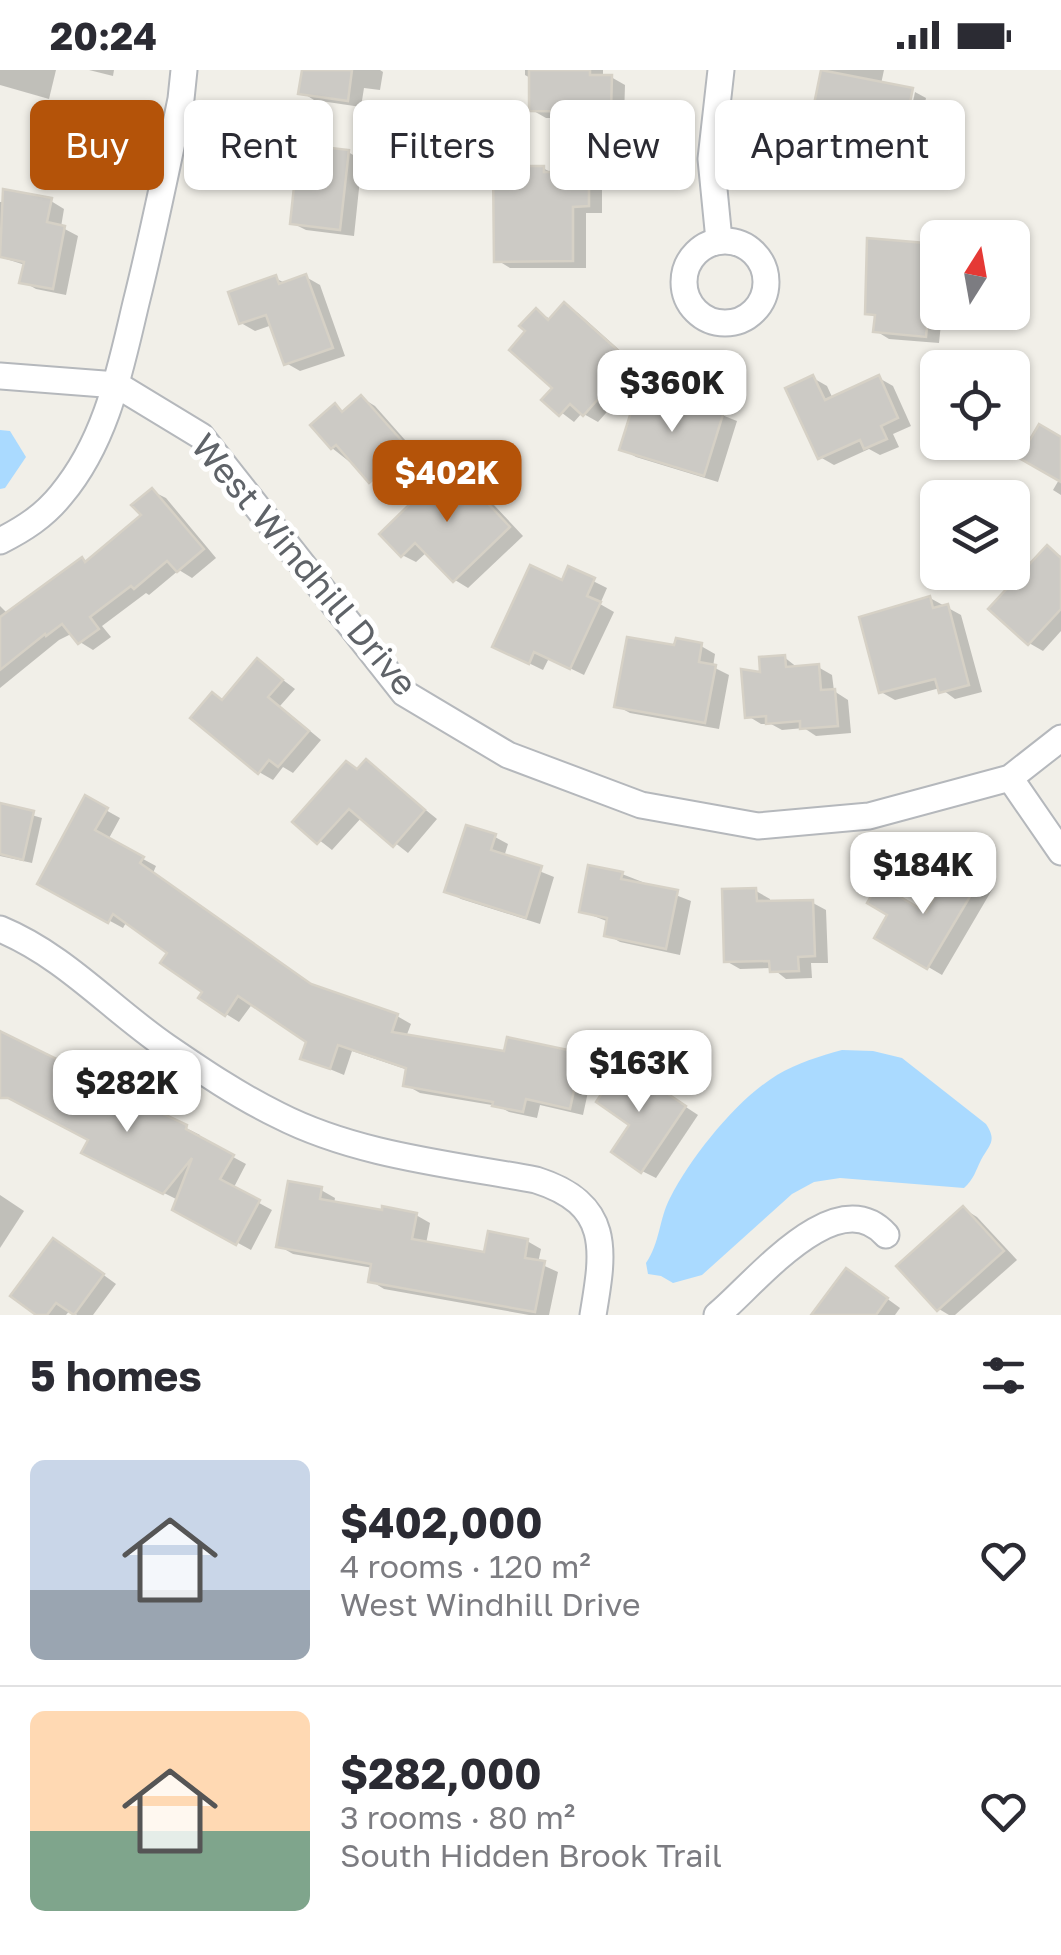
<!DOCTYPE html>
<html lang="en">
<head>
<meta charset="utf-8">
<style>
  body { margin:0; font-family:"Golos Text",sans-serif; background:#f7f7f7; color:#2b2b33; height:100vh; display:flex; flex-direction:column; font-size:38px; white-space:nowrap }
  * { box-sizing:border-box; margin:0 }
  p { font-size:32px; color:#7c7c81 }
  .icon { flex:none; width:55px; height:55px; fill:none; stroke:currentColor; stroke-width:2; stroke-linecap:round; stroke-linejoin:round }
  .map { position:relative; height:1245px; overflow:hidden }
  .details { display:flex; flex-direction:column; background:#fff; flex:1 }
  .details>* { flex:none }
  .guide { position:absolute; left:30px; top:30px; width:1002px; height:90px; display:flex; gap:20px }
  .needle { width:65px; rotate:11deg }
  .tools { position:absolute; left:920px; top:150px; display:grid; gap:20px }
  .tools a { display:grid; place-items:center; width:110px; height:110px; border-radius:15px; background:#fff; box-shadow:0 2px 8px #0004; font-size:50px }
  .price { position:absolute; translate:-50% -85px; padding:0 22px; border-radius:20px; background:#fff; color:#222; font-size:32px; line-height:65px; filter:drop-shadow(0 2px 5px #0008) }
  .price::after { content:''; position:absolute; left:50%; top:60px; width:30px; height:22px; margin-left:-15px; background:inherit; clip-path:polygon(0 0,100% 0,50% 100%) }
  .price.on { background:#b45309; color:#fff }
  ul { padding:0; list-style:none }
  li { display:flex; align-items:center; gap:30px; height:250px; padding:0 30px }
  li+li { border-top:2px solid #e1e1e2 }
  li span { display:grid; place-items:center; flex:none; width:280px; height:200px; border-radius:15px; color:#555 }
  li>.icon { margin-inline-start:auto }
  span .icon { width:120px; height:120px; fill:#fffc; stroke-width:1 }
  li b { font-size:42px }
  h2 { display:flex; justify-content:space-between; align-items:center; height:120px; padding:0 30px; font-size:42px }
  .pill { padding:0 35px; border-radius:15px; background:#fff; box-shadow:0 2px 8px #0004; font-size:35px; line-height:90px }
  .pill.on { background:#b45309; color:#fff }
  .status { display:flex; justify-content:space-between; align-items:center; height:70px; padding:0 50px; background:#fff; direction:ltr }
  .status svg { height:28px; fill:currentColor }
  .map>svg:first-child { display:block }
</style>
</head>
<body>
<div class="status"><b>20:24</b><svg viewBox="0 0 49 12"><path d="M0 12V9h3v3zM5 12V6h3v6zM10 12V3h3v9zM15 12V0h3v12zM26 1h20v11H26zM47 4h2v5h-2z"/></svg></div>
<div class="map">
<svg width="1061" height="1245" viewBox="0 0 1061 1245">
  <rect width="100%" height="100%" fill="#f1efe8"/>
  <g fill="#aadaff">
    <polygon points="0,360 10,361 26,387 5,418 0,419"/>
    <path d="M 842,980 L 873,981 L 902,988 L 986,1054 C 997,1071 990,1074 981,1090 C 975,1102 974,1109 964,1118 L 840,1108 L 814,1112 L 792,1124 L 702,1205 L 673,1213 L 661,1206 L 648,1204 L 646,1193 C 660,1173 659,1149 670,1128 C 692,1086 736,1030 777,1005 C 797,993 820,986 842,980 Z"/>
  </g>
  <g fill="#0003">
    <polygon points="0,0 56,0 49,29 0,15"/>
    <polygon points="89,0 114,0 113,6"/>
    <polygon points="304,0 380,0 383,2 380,20 364,18 361,37 314,30 301,22"/>
    <polygon points="525,0 603,0 603,7 611,7 625,15 624,48 546,48 532,40 532,9 525,5"/>
    <polygon points="826,0 884,0 881,14 913,21 910,21 902,59 891,57 885,89 853,83 851,94 807,85 794,77 813,52"/>
    <polygon points="915,22 926,28 919,62 907,60"/>
    <polygon points="348,82 362,90 354,166 306,160 292,153 297,112 267,108 253,100"/>
    <polygon points="543,98 554,104 588,104 602,112 602,143 586,143 586,198 510,198 497,190"/>
    <polygon points="51,131 64,139 61,157 78,166 66,225 36,219 22,211 25,195 0,187 0,132"/>
    <polygon points="936,177 938,242 952,242 951,255 941,254 939,273 889,269 876,261 877,248 868,243"/>
    <polygon points="306,207 320,215 345,286 300,301 286,293 272,255 255,261 241,253 275,208 287,214"/>
    <polygon points="565,236 578,243 643,301 598,352 582,343 574,352 545,330 556,318 536,241 552,250"/>
    <polygon points="813,308 827,316 833,329 879,308 893,316 911,356 893,364 899,377 880,385 869,379 834,395 820,387"/>
    <polygon points="362,328 375,336 421,388 384,419 332,378 335,337 345,342"/>
    <polygon points="702,337 737,351 718,412 636,387 622,379 698,347"/>
    <polygon points="1061,370 1061,425 1053,420 1060,408"/>
    <polygon points="452,397 465,404 523,466 468,518 455,510 427,482 416,492 402,485"/>
    <polygon points="152,421 166,428 216,488 192,508 179,500 149,525 146,523 102,556 111,567 93,580 80,572 73,563 59,570 0,618 0,536 8,544 82,490 87,493 144,446"/>
    <polygon points="1047,478 1061,486 1061,561 1043,581 1029,573"/>
    <polygon points="593,511 607,518 600,534 614,542 584,605 549,588 543,600 508,583 563,513"/>
    <polygon points="930,528 961,545 982,622 955,629 940,618 895,630 881,622"/>
    <polygon points="701,576 715,584 713,597 729,605 719,659 630,643 617,636 676,578"/>
    <polygon points="784,587 798,598 818,597 832,605 834,621 848,630 851,663 816,666 804,658 782,660 771,654 761,654 748,646 762,605"/>
    <polygon points="258,591 295,619 280,636 321,670 293,703 283,697 273,710 259,702 224,631"/>
    <polygon points="366,692 437,749 408,783 362,747 332,780 296,752"/>
    <polygon points="86,729 120,748 108,770 156,796 153,803 315,918 397,946 411,954 406,967 506,984 581,986 594,994 583,1045 540,1035 537,1048 509,1042 498,1036 420,1023 406,1015 408,1000 352,981 344,1005 303,988 309,971 253,933 239,952 226,944 171,882 127,851 123,858 40,813"/>
    <polygon points="0,736 42,748 32,793 0,786"/>
    <polygon points="495,767 508,774 504,787 554,807 540,854 461,829 447,821"/>
    <polygon points="956,796 993,818 942,905 877,867 927,845"/>
    <polygon points="622,804 691,831 680,885 620,872 606,864 609,852 581,841"/>
    <polygon points="756,821 770,829 770,834 813,833 826,840 828,893 811,893 812,908 786,909 772,898 740,899 726,891"/>
    <polygon points="0,963 70,998 76,987 115,1008 107,1021 186,1058 200,1065 198,1068 246,1094 233,1119 272,1140 251,1180 175,1139 178,1130 98,1090 91,1070 0,1018"/>
    <polygon points="636,1004 698,1045 656,1108 642,1101 633,1054"/>
    <polygon points="321,1120 335,1128 334,1134 416,1145 430,1153 426,1174 486,1185 527,1171 541,1179 538,1193 558,1202 549,1245 529,1245 384,1219 371,1211 373,1198 293,1184 279,1176"/>
    <polygon points="0,1125 24,1141 0,1178"/>
    <polygon points="964,1139 977,1147 1017,1190 955,1245 949,1245 939,1239 900,1196"/>
    <polygon points="68,1179 116,1214 93,1245 77,1245 70,1240 66,1245 40,1245"/>
    <polygon points="860,1209 900,1238 895,1245 814,1245"/>
  </g>
  <g fill="#cccac5" stroke="#d6d1c6" stroke-width="2.5">
    <polygon points="302,0 352,0 348,31 298,24"/>
    <polygon points="529,0 590,0 590,5 612,5 611,42 529,41"/>
    <polygon points="821,0 913,18 905,56 878,51 871,83 840,77 838,88 791,78 797,46 811,49"/>
    <polygon points="254,69 349,80 340,160 290,154 295,107 251,102"/>
    <polygon points="493,96 544,96 544,102 589,102 589,136 573,137 573,191 494,192"/>
    <polygon points="3,119 52,128 47,152 65,156 53,219 19,213 24,192 0,187"/>
    <polygon points="867,168 937,174 933,219 938,219 938,248 928,248 926,267 873,262 875,245 865,244"/>
    <polygon points="306,204 333,278 284,295 266,245 239,254 228,222 276,205 279,214"/>
    <polygon points="564,232 631,292 583,346 570,334 559,346 541,330 552,318 509,280 525,261 519,256 536,238 548,250"/>
    <polygon points="813,305 825,330 879,305 898,348 881,356 887,369 864,379 860,370 818,389 785,318"/>
    <polygon points="361,325 409,379 369,413 336,375 331,379 310,355 335,333 342,342"/>
    <polygon points="636,326 697,344 700,334 724,341 704,406 619,380"/>
    <polygon points="1039,354 1061,367 1061,412 1019,388"/>
    <polygon points="451,394 510,457 453,512 415,473 401,487 379,464"/>
    <polygon points="152,418 204,479 177,502 167,491 134,519 131,516 90,547 99,559 78,574 62,554 46,566 45,564 0,600 0,547 82,487 85,492 141,445 131,435"/>
    <polygon points="1047,475 1061,488 1061,539 1028,575 988,539"/>
    <polygon points="530,495 562,510 568,496 595,508 587,526 601,532 570,599 534,582 529,594 492,577"/>
    <polygon points="930,526 933,538 948,534 969,615 939,623 935,609 879,623 859,547"/>
    <polygon points="627,567 674,575 676,568 702,573 699,592 716,595 705,653 614,637"/>
    <polygon points="785,585 786,597 819,594 821,620 835,619 838,656 800,659 800,651 766,654 766,646 745,648 741,599 760,602 759,587"/>
    <polygon points="257,588 283,610 268,627 309,661 278,697 269,690 258,704 190,648 212,622 222,630"/>
    <polygon points="366,689 425,740 393,777 349,739 317,774 292,752 346,691 357,699"/>
    <polygon points="85,725 108,738 95,760 144,787 140,793 311,914 398,944 392,962 504,981 507,967 582,983 570,1039 526,1029 523,1042 492,1036 493,1032 403,1016 406,998 338,975 330,999 300,989 306,972 238,926 225,946 198,928 202,922 160,893 167,883 113,844 108,853 37,814"/>
    <polygon points="0,733 34,741 23,790 0,784"/>
    <polygon points="466,755 496,764 491,780 542,796 526,848 444,822"/>
    <polygon points="955,793 981,808 927,899 874,868 887,845 867,833 878,814 926,842"/>
    <polygon points="588,795 623,802 621,809 678,820 666,879 604,866 607,848 579,842"/>
    <polygon points="756,818 757,831 813,830 815,886 798,887 799,901 770,902 769,891 724,892 722,819"/>
    <polygon points="0,961 69,995 75,983 102,998 95,1012 187,1055 186,1059 234,1085 220,1109 260,1130 236,1175 172,1140 192,1088 163,1124 81,1083 88,1070 8,1028 0,1028"/>
    <polygon points="622,993 686,1036 641,1103 611,1082 629,1055 596,1032"/>
    <polygon points="288,1111 322,1117 320,1129 382,1140 382,1136 417,1143 412,1169 484,1182 488,1161 528,1169 525,1188 545,1191 535,1242 368,1212 371,1194 276,1177"/>
    <polygon points="963,1136 1004,1181 937,1241 896,1196"/>
    <polygon points="53,1168 104,1204 74,1245 56,1233 47,1245 36,1245 10,1226"/>
    <polygon points="846,1198 888,1228 876,1245 811,1245"/>
  </g>
  <g fill="none" stroke-linecap="round" stroke-linejoin="round">
    <defs>
      <g id="minor">
        <polyline points="719,170 711,89 721,0"/>
        <circle cx="725" cy="212" r="41"/>
        <polyline points="0,306 117,315 201,366 404,623 508,685 641,735 758,756 869,746 1010,708 1061,668"/>
        <path d="M 0,471 C 24,459 44,446 61,425 C 107,370 120,300 136,233 C 153,165 167,97 181,29 L 184,0"/>
        <polyline points="1010,708 1061,782"/>
        <path d="M 0,859 C 65,886 110,938 167,977 C 202,1001 239,1026 278,1045 C 356,1085 450,1094 536,1110 C 612,1134 604,1180 593,1245"/>
        <path d="M 717,1245 C 753,1216 836,1109 886,1165"/>
      </g>
    </defs>
    <use href="#minor" stroke="#b5b8bc" stroke-width="29"/>
    <use href="#minor" stroke="#fff" stroke-width="25"/>
  </g>
  <g text-anchor="middle" stroke-width="10" stroke-linejoin="round" paint-order="stroke">
    <g font-size="35" fill="#5f6368" stroke="#fff">
      <text transform="translate(304 495) rotate(50)" y="12">West Windhill Drive</text>
    </g>
  </g>
</svg>
<div class="tools">
<a><svg class="needle" viewBox="-14 -14 28 28"><path d="M0-13l5 13h-10z" fill="#e53935"/><path d="M0 13l5-13h-10z" fill="#7c7c81"/></svg></a>
<a><svg class="icon" aria-label="locate" viewBox="0 0 24 24"><circle cx="12" cy="12" r="6"/><path d="M12 2v4M12 18v4M2 12h4M18 12h4"/></svg></a>
<a><svg class="icon" aria-label="layers" viewBox="0 0 24 24"><path d="M12 4l9 5-9 5-9-5zM3 14l9 5 9-5"/></svg></a>
</div>
<b class="price" style="left:672px;top:365px">$360K</b>
<b class="price on" style="left:447px;top:455px">$402K</b>
<b class="price" style="left:923px;top:847px">$184K</b>
<b class="price" style="left:639px;top:1045px">$163K</b>
<b class="price" style="left:127px;top:1065px">$282K</b>
<div class="guide">
<a class="pill on">Buy</a>
<a class="pill">Rent</a>
<a class="pill">Filters</a>
<a class="pill">New</a>
<a class="pill">Apartment</a>
</div>
</div>
<section class="details">
<h2>5 homes<svg class="icon" aria-label="filters" viewBox="0 0 24 24"><path d="M4 7h16M4 17h16"/><circle cx="9" cy="7" r="2"/><circle cx="15" cy="17" r="2"/></svg></h2>
<ul>
<li><span style="background:linear-gradient(#c9d6e8 65%,#9aa5b1 0)"><svg class="icon" aria-label="home" viewBox="0 0 24 24"><path d="M3 11l9-7 9 7M6 9v11h12V9"/></svg></span><div><b>$402,000</b><p>4 rooms · 120 m²</p><p>West Windhill Drive</p></div><svg class="icon" aria-label="heart" viewBox="0 0 24 24"><path d="M12 20l-8-8c-3-5 5-10 8-4 3-6 11-1 8 4z"/></svg></li>
<li><span style="background:linear-gradient(#ffd9b3 60%,#7fa58c 0)"><svg class="icon" aria-label="home" viewBox="0 0 24 24"><path d="M3 11l9-7 9 7M6 9v11h12V9"/></svg></span><div><b>$282,000</b><p>3 rooms · 80 m²</p><p>South Hidden Brook Trail</p></div><svg class="icon" aria-label="heart" viewBox="0 0 24 24"><path d="M12 20l-8-8c-3-5 5-10 8-4 3-6 11-1 8 4z"/></svg></li>
</ul>
</section>
</body>
</html>
